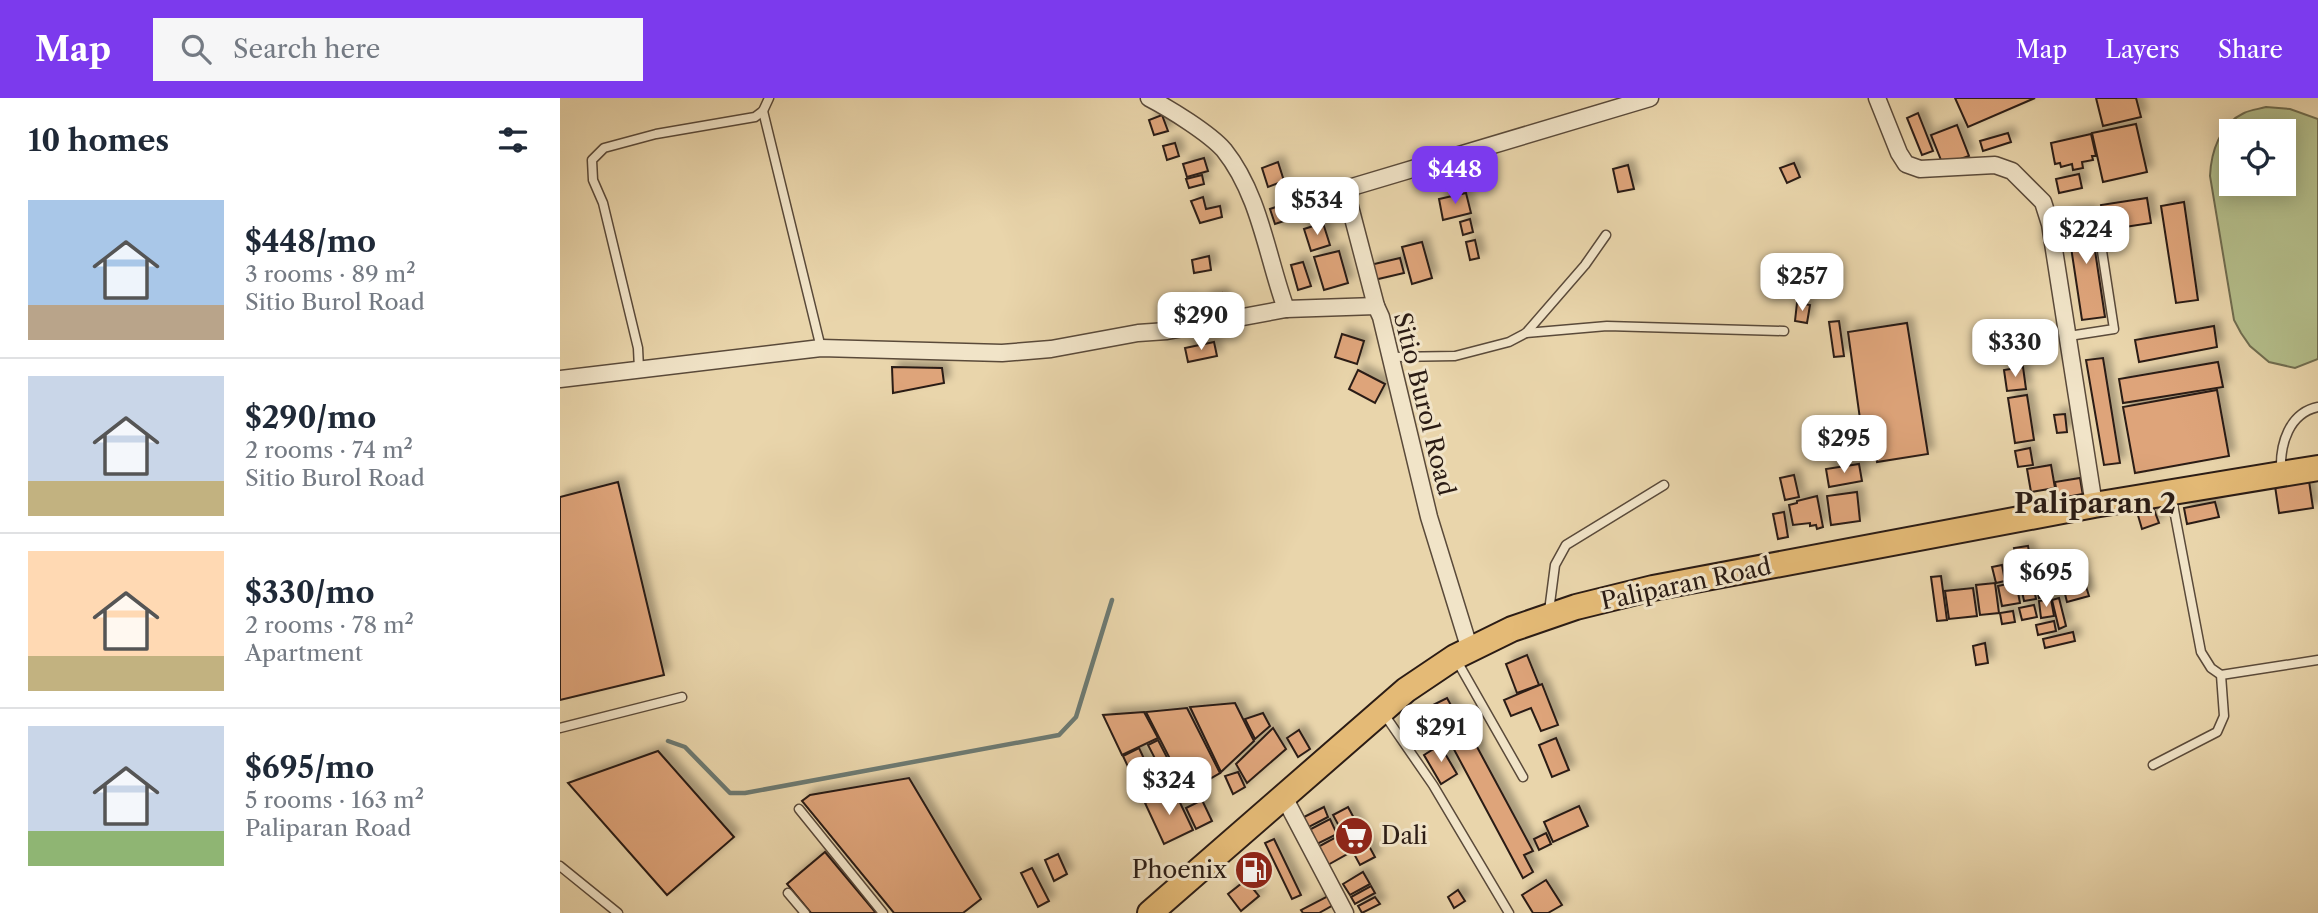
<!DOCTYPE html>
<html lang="en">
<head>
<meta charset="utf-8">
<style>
  body { margin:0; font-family:"Libre Caslon Text",serif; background:#f6f6f7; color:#1f2937; height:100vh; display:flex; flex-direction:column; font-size:26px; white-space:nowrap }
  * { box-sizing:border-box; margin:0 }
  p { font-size:23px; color:#747a83 }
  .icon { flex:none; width:38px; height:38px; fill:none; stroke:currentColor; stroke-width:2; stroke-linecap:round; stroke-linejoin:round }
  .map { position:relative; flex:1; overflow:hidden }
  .panel { display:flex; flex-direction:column; background:#fff; width:560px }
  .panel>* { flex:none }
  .tools { position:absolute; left:1659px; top:21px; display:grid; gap:14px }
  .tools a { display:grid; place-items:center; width:77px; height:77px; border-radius:0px; background:#fff; box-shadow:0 4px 18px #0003; font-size:35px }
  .price { position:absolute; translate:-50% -60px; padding:0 16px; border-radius:14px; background:#fff; color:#222; font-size:23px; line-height:46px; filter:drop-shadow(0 2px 4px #0008) }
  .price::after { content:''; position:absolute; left:50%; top:42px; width:21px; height:16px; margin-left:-10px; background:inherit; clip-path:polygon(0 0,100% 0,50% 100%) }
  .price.on { background:#7c3aed; color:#fff }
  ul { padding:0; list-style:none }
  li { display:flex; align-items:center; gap:21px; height:175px; padding:0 28px }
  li+li { border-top:2px solid #e0e1e3 }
  li span { display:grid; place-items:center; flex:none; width:196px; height:140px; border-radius:0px; color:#555 }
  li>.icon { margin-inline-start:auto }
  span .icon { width:84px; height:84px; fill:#fffc; stroke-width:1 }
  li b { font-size:30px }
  h2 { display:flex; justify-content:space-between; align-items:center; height:84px; padding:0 28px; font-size:30px }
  header { display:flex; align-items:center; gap:42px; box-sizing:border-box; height:98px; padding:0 35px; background:#7c3aed; color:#fff }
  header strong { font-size:33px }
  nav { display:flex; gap:38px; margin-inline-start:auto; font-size:24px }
  .search { width:490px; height:63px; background:#f6f6f7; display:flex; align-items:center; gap:18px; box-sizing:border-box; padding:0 24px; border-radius:0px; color:#747a83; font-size:26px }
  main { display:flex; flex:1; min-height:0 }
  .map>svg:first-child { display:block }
</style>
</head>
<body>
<header>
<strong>Map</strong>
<div class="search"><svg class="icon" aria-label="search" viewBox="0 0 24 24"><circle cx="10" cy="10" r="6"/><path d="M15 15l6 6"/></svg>Search here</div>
<nav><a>Map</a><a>Layers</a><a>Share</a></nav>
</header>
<main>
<section class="panel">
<h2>10 homes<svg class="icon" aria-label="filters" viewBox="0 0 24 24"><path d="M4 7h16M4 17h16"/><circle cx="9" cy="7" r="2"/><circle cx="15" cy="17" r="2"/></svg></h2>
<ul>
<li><span style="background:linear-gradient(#a9c7e8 75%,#b9a48a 0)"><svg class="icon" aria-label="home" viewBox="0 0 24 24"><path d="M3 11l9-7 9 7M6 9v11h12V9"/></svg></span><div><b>$448/mo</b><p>3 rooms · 89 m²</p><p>Sitio Burol Road</p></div></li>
<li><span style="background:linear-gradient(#c9d6e8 75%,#c2b280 0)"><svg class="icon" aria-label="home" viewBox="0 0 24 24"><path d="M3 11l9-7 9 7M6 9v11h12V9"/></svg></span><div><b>$290/mo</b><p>2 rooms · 74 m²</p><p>Sitio Burol Road</p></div></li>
<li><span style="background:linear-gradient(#ffd9b3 75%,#c2b280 0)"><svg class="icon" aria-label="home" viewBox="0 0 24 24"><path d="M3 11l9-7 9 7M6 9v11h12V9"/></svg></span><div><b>$330/mo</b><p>2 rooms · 78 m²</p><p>Apartment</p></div></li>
<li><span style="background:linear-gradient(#c9d6e8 75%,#8fb573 0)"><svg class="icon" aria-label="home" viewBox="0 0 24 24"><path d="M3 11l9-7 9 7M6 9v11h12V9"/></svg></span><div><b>$695/mo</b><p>5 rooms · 163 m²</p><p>Paliparan Road</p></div></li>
</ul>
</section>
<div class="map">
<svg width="1758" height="815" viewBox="0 0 1758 815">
  <defs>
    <filter id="shadow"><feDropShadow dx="6" dy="-6" stdDeviation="3.5" flood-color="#0004"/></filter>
  </defs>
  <rect width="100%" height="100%" fill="#e9d5ab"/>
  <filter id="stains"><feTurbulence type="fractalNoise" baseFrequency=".00286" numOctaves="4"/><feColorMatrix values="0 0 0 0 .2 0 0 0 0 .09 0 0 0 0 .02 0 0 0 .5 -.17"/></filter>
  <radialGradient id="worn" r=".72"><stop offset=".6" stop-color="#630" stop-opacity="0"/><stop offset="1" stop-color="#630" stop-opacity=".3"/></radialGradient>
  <path fill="#b4be8b" stroke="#706d50" stroke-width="2" fill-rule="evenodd" d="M 1706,9 L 1730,11 L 1758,21 L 1758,261 L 1735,270 L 1709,264 L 1690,248 L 1681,235 L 1674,222 L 1650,78 C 1651,54 1660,26 1684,15 C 1690,12 1699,11 1706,9 ZM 1671,33 L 1724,33 L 1724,86 L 1671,86 Z"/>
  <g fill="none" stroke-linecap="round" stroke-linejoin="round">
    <polyline stroke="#6d7a72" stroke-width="4.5" points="108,643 125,649 170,695 185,695 499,637 516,619 552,502"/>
  </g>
  <g fill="#dea47a" stroke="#2b1c15" stroke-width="2" filter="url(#shadow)">
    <polygon points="1395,0 1475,0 1408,29"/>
    <polygon points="1536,0 1576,0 1581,19 1543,28"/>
    <polygon points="1358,15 1373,53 1362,57 1347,20"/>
    <polygon points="602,17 608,33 594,37 589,22"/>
    <polygon points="1576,26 1587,74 1543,84 1532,35"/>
    <polygon points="1397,27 1409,58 1383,67 1371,37"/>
    <polygon points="1448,35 1451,44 1423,53 1420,43"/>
    <polygon points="1531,36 1536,58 1532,58 1533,62 1522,64 1523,70 1513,72 1512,66 1501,69 1500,65 1495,66 1491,45"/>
    <polygon points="615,45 619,58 607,62 603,48"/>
    <polygon points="644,60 648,73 627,79 623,66"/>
    <polygon points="718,64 724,83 708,89 702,70"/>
    <polygon points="1234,65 1240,79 1227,85 1220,70"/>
    <polygon points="1068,67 1074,91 1058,94 1053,71"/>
    <polygon points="1519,76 1522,90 1499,95 1496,81"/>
    <polygon points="642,77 644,86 629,90 626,81"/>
    <polygon points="906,95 911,115 883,122 879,101"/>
    <polygon points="643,99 646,111 660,108 662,119 640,125 631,103"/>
    <polygon points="1587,100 1591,125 1545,132 1541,107"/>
    <polygon points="1624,104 1638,202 1616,205 1601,108"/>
    <polygon points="722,107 727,122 715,126 710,111"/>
    <polygon points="1529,113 1545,219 1522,222 1506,116"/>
    <polygon points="910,121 913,134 903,137 900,124"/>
    <polygon points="763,125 770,147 751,153 744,131"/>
    <polygon points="915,142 919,160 910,162 906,144"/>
    <polygon points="862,144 872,180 852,186 842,149"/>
    <polygon points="779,153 788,185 764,192 754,159"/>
    <polygon points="649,158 651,172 634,175 632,162"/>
    <polygon points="840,160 844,175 814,182 810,167"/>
    <polygon points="743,164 751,188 738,192 731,167"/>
    <polygon points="1270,184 1272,194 1259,197 1257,186"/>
    <polygon points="662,195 666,210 648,214 645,199"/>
    <polygon points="630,203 634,219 619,223 615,207"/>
    <polygon points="1237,205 1250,207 1247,225 1235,223"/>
    <polygon points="1279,223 1284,258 1274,259 1269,224"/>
    <polygon points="1347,225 1368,356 1317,364 1310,320 1300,321 1288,234"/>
    <polygon points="1654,228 1657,249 1579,264 1575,242"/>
    <polygon points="782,236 804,243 797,266 775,259"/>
    <polygon points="654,244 657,258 628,264 625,250"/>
    <polygon points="1543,260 1560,365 1544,367 1526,262"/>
    <polygon points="1658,264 1663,289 1563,305 1559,281"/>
    <polygon points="332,269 382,270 384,285 333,295"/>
    <polygon points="1463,269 1466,291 1447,293 1444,272"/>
    <polygon points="798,272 825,286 815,305 789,291"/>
    <polygon points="1657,292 1669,358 1575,375 1563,309"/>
    <polygon points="1467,297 1474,342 1455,345 1448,300"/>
    <polygon points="1505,316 1507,334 1497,335 1494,317"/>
    <polygon points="1470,350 1473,367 1458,369 1455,353"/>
    <polygon points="1299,366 1302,383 1269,389 1266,371"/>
    <polygon points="1491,367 1495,390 1471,394 1467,371"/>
    <polygon points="1234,377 1239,399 1225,402 1220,380"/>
    <polygon points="1520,380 1523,398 1498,402 1495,384"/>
    <polygon points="1749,383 1753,410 1719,415 1715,388"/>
    <polygon points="58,384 104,577 0,602 0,399"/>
    <polygon points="1297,394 1300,423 1271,427 1267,398"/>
    <polygon points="1257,398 1263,429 1257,431 1256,427 1250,428 1250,425 1233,427 1229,407 1237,405 1237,403"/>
    <polygon points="1655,404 1659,419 1627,426 1624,410"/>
    <polygon points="1593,409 1599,425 1582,431 1577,414"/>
    <polygon points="1224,414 1228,439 1218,441 1213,416"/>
    <polygon points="1468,448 1473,475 1464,476 1462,464 1457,465 1454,450"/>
    <polygon points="1442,467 1445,483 1436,485 1432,469"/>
    <polygon points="1483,474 1488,498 1479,500 1474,476"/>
    <polygon points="1381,478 1387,522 1377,523 1371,479"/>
    <polygon points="1524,482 1529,498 1507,504 1503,488"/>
    <polygon points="1456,484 1460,505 1442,508 1438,488"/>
    <polygon points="1435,485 1439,515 1420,517 1416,487"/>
    <polygon points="1473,486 1476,501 1464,503 1461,488"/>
    <polygon points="1413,490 1417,518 1389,521 1385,493"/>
    <polygon points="1499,500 1506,528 1499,531 1492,502"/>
    <polygon points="1491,501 1494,518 1481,520 1479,503"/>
    <polygon points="1474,507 1477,519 1462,522 1459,510"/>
    <polygon points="1453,513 1455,524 1442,526 1440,515"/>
    <polygon points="1494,523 1496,533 1478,537 1476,527"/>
    <polygon points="1513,534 1515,543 1485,550 1483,541"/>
    <polygon points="1425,545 1428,565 1416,567 1413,548"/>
    <polygon points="967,557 979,587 957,595 946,566"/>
    <polygon points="982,586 998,627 981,633 971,610 951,618 944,602"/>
    <polygon points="887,600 898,620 883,627 873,607"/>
    <polygon points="675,605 694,643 661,674 630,609"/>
    <polygon points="627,610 660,675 627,694 586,614"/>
    <polygon points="584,614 598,640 562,657 543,617"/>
    <polygon points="703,615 710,628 695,641 685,621"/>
    <polygon points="902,621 973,753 964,757 973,774 963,780 883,631"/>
    <polygon points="713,630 726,651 687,685 676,666"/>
    <polygon points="739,632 750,651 738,659 727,640"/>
    <polygon points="996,640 1009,672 992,679 979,647"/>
    <polygon points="598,642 615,675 605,680 588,647"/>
    <polygon points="880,647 897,676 881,686 864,657"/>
    <polygon points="579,650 593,680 577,688 563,658"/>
    <polygon points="98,653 174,739 107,797 8,685"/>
    <polygon points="678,674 685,689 673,696 665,678"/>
    <polygon points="349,680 421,801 403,815 334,815 242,703 250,697"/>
    <polygon points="614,692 633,732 604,746 585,705"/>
    <polygon points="642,702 652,723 636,731 626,710"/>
    <polygon points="1019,708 1028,728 993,744 984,724"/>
    <polygon points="764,709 768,719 747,730 742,720"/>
    <polygon points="788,709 815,759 800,767 773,717"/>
    <polygon points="770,721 777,736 757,746 749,732"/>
    <polygon points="986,735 991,746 979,752 974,741"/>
    <polygon points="780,737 789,755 766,768 756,750"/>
    <polygon points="714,741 741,797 732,801 705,745"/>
    <polygon points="265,754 316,815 251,815 227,786"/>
    <polygon points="498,756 507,776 494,783 485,762"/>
    <polygon points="472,770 489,803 478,809 461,775"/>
    <polygon points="803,774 810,786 790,797 783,786"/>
    <polygon points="686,782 699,798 681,813 668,796"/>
    <polygon points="986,782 1002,807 988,815 973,815 962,797"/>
    <polygon points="811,788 815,795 795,806 791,799"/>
    <polygon points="898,792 905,803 894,810 888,799"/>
    <polygon points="770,797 775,806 759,815 743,815 741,812"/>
    <polygon points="815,799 820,806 802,815 798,808"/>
  </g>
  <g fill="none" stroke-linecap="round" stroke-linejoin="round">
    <defs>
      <g id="lane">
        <polyline points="203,13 261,250"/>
        <polyline points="966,235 1047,228 1224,233"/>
        <polyline points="1509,238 1554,231 1540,140"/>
        <polyline points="831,259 895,258 949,244 966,235 1025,167 1046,137"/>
        <polyline points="79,271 78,250 43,105 33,82 32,62 44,50 96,36 195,19 203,13 209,0"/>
        <path d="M 1721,372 C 1720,346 1729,315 1758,309"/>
        <polyline points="989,513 995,467 1006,447 1104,387"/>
        <polyline points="897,563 963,679"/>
        <polyline points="1661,577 1758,562"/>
        <polyline points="824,616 873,687 949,815"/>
        <polyline points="0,630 122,599"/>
        <polyline points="1593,667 1657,634 1664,618 1661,577 1651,570 1641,554 1611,396"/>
        <polyline points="239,711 323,815"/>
        <polyline points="0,768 58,815"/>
        <polyline points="228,795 245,815"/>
      </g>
      <g id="street">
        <path d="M 589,0 C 610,11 649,35 664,52 C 700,97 707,159 726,211"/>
        <polyline points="1317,0 1339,55 1346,66 1360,71 1435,67 1452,73 1483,104 1490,126 1534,407"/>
        <polyline points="816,208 788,101 792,89 1090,0"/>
        <polyline points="0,281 261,250 442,255 491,251 578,235 607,233 726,211 816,208 821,219 869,419 910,552"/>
        <polyline points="724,699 785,815"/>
      </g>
      <polyline id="primary" points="590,815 846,592 895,559 952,531 1016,509 1093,490 1534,407 1758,370"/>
    </defs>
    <use href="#lane" stroke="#5a4a3a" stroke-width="11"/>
    <use href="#street" stroke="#5a4a3a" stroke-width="19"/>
    <use href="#primary" stroke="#2b1c15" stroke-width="28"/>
    <use href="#lane" stroke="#f1e4c8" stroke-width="8"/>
    <use href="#street" stroke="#f1e4c8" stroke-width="16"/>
    <use href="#primary" stroke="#e4ba76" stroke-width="24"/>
  </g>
  <defs>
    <symbol id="supermarket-disc" viewBox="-11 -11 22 22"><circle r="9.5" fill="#8f2418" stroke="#f1e4c8"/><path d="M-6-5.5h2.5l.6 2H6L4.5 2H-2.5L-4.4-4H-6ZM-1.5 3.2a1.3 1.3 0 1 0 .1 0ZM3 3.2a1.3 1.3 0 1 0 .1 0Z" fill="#fff"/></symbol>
    <symbol id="fuel-disc" viewBox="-11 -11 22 22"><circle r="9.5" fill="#8f2418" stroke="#f1e4c8"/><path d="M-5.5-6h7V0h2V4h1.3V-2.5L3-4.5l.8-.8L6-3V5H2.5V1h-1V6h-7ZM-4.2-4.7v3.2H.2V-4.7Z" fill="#fff"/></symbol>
  </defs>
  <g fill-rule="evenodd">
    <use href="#supermarket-disc" x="772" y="716" width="44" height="44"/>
    <use href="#fuel-disc" x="672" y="750" width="44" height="44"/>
  </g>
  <g text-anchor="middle" stroke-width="6" stroke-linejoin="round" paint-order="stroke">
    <g font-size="24" fill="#2b1c15" stroke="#f1e4c8">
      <text transform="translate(864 306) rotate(76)" y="8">Sitio Burol Road</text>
      <text transform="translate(1126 486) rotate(-12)" y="8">Paliparan Road</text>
    </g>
    <g font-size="24" fill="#2b1c15" stroke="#f1e4c8" text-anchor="start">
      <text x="821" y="746">Dali</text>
      <text x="667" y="780" text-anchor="end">Phoenix</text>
    </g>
    <g font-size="28" font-weight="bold" fill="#2b1c15" stroke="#f1e4c8">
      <text x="1535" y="415">Paliparan 2</text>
    </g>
  </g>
  <rect width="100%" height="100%" filter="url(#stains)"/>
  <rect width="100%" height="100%" fill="url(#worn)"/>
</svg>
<div class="tools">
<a><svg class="icon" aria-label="locate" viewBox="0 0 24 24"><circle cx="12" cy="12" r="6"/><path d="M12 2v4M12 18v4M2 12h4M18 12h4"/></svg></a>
</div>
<b class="price on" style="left:895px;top:108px">$448</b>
<b class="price" style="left:757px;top:139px">$534</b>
<b class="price" style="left:1526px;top:168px">$224</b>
<b class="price" style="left:1242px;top:215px">$257</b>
<b class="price" style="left:641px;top:254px">$290</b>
<b class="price" style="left:1455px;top:281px">$330</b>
<b class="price" style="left:1284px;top:377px">$295</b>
<b class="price" style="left:1486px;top:511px">$695</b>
<b class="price" style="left:881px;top:666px">$291</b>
<b class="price" style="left:609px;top:719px">$324</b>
</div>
</main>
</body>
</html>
